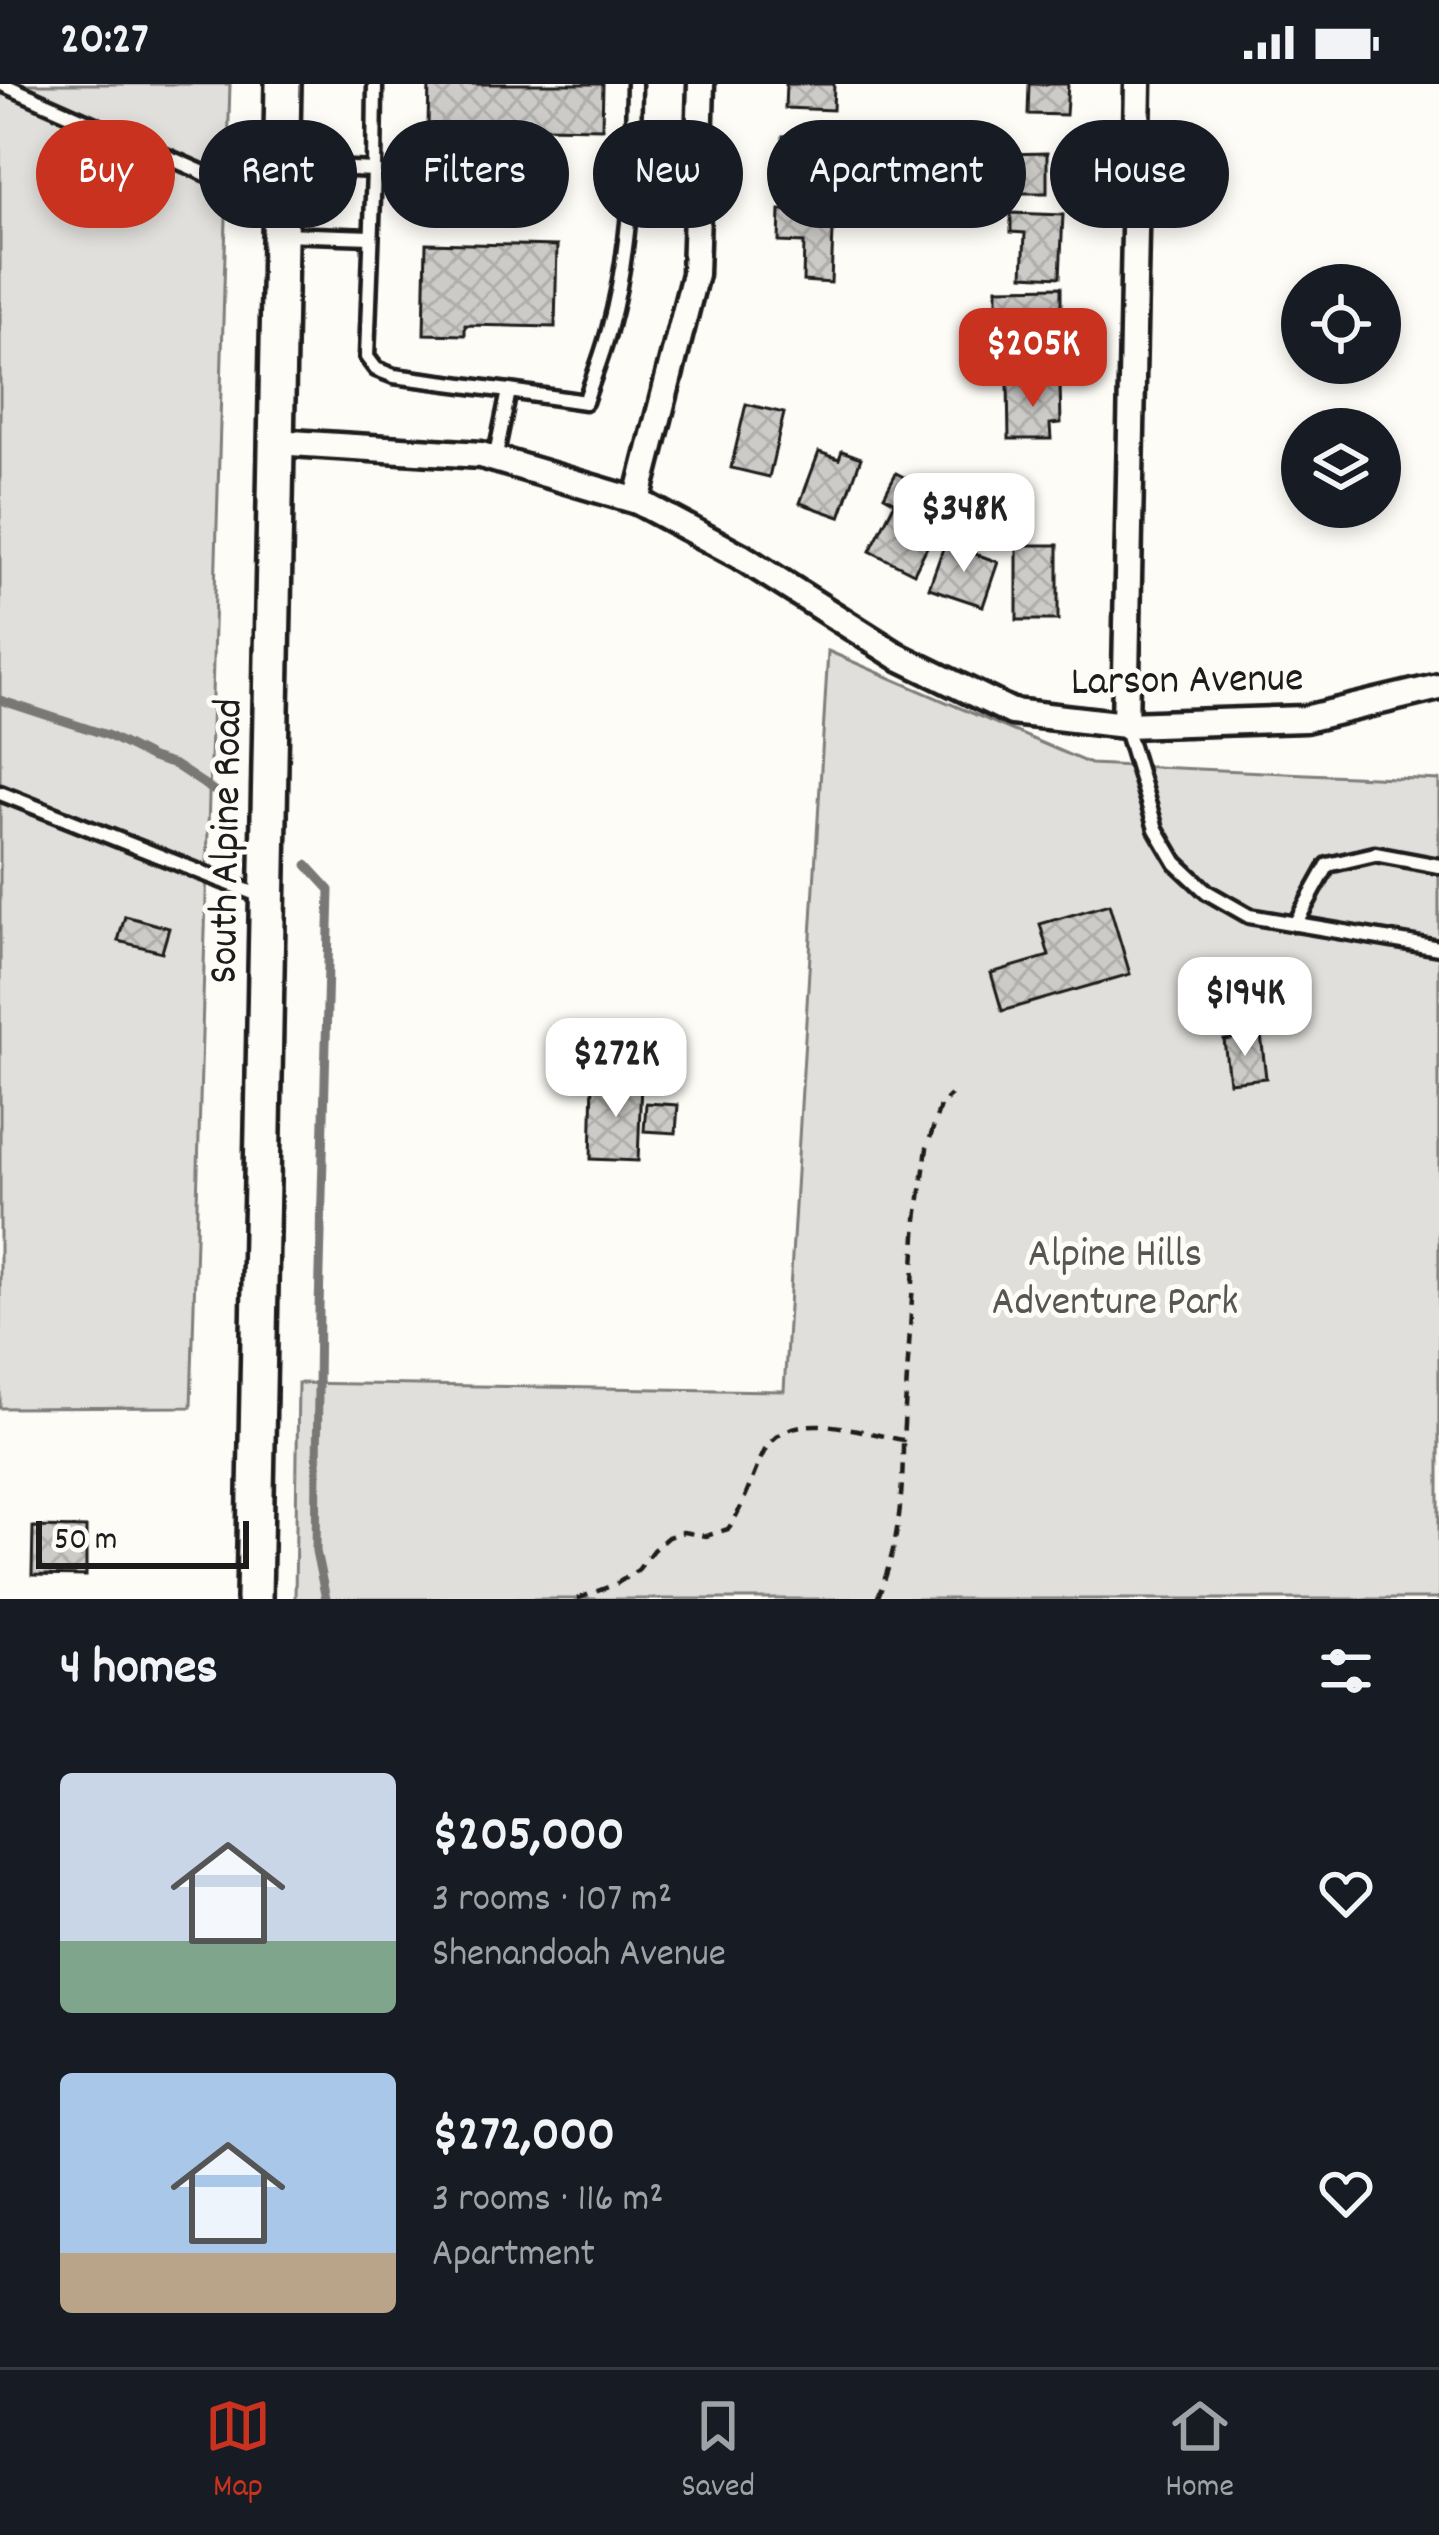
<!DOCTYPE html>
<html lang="en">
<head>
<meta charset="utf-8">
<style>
  body { margin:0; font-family:Dekko,sans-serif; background:#242831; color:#f1f3f6; height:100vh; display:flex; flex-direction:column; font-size:45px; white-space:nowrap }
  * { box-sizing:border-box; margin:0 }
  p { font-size:39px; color:#9ea1a6 }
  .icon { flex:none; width:66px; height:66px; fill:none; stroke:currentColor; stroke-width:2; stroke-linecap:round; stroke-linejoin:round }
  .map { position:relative; height:1515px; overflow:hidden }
  .panel { display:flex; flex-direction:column; background:#171b24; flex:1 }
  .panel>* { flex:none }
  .hud { position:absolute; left:36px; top:36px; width:1368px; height:108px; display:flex; gap:24px }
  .buttons { position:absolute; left:1281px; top:180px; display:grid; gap:24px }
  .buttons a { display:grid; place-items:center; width:120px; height:120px; border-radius:50%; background:#171b24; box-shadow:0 6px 18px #0003; font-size:60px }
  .scale { position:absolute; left:36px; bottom:30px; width:213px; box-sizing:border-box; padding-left:12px; border:6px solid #1c1c1c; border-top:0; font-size:33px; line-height:42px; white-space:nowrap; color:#1c1c1c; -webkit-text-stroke:9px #fdfcf7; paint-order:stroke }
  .price { position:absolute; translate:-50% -102px; padding:0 27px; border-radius:24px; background:#fff; color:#222; font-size:39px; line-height:78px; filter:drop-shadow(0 3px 6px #0008) }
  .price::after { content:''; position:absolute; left:50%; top:72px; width:36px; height:27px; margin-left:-18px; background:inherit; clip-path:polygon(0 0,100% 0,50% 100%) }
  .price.current { background:#c8321e; color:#fff }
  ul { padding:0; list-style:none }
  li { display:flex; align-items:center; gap:36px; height:300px; padding:0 60px }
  li span { display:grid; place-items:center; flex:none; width:336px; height:240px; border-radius:12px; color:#555 }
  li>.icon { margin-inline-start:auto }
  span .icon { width:144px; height:144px; fill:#fffc; stroke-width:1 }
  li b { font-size:51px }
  h2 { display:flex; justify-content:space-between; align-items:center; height:144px; padding:0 60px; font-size:51px }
  .tag { padding:0 42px; border-radius:54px; background:#171b24; box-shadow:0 6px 18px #0003; font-size:42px; line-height:108px }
  .tag.current { background:#c8321e; color:#fff }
  .status { display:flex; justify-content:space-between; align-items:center; height:84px; padding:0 60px; background:#171b24; direction:ltr }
  .status svg { height:33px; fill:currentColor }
  .dock { display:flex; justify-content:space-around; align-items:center; height:168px; border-top:3px solid #363941; background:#171b24; font-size:33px; color:#9ea1a6 }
  .dock a { display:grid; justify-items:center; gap:6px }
  .dock .current { color:#c8321e }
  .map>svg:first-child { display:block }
</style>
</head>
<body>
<div class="status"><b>20:27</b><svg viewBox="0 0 49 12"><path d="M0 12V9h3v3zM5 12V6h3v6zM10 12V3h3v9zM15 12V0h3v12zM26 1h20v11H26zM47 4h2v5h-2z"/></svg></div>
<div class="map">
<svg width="1439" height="1515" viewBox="0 0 1439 1515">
  <defs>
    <pattern id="building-cross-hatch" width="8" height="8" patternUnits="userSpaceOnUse" patternTransform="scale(3)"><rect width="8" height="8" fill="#cccbc8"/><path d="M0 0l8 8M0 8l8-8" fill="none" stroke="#afaeab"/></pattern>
  </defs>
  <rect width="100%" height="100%" fill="#fdfcf7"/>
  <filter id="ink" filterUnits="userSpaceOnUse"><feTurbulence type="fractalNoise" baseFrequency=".00833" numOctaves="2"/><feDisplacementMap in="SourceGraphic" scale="24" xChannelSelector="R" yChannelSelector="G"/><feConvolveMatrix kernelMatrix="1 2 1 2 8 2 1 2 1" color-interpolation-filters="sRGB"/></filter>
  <g filter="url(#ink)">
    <g fill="#e0dfdb" stroke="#7e7e7c" stroke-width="3">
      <polygon points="0,0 230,0 191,1323 0,1324"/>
      <polygon points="828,567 1090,680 1439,696 1439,1515 295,1515 298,1299 784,1307"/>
    </g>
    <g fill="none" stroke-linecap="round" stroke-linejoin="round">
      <g stroke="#797876" stroke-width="9">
        <polyline points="0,616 107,651 152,674 175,681 228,716"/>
        <polyline points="307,781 330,806 319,1225 316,1467 326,1515"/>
      </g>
    </g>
    <g fill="url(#building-cross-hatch)" stroke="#1c1c1c" stroke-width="3">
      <polygon points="429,0 603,0 602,44 428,41"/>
      <polygon points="786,0 834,0 833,26 785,24"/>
      <polygon points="1029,0 1068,0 1066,31 1028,30"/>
      <polygon points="830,51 832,116 784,117 783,52"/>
      <polygon points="1047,69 1047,109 999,109 999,70"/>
      <polygon points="780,126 816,128 815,146 833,147 831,199 803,197 804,159 779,158"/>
      <polygon points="1011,129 1063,131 1060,193 1023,191 1025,149 1011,148"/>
      <polygon points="426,159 557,162 555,243 465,241 465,251 424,250"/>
      <polygon points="1061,203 1061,269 1028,269 1027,247 997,247 997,204"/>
      <polygon points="1008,299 1060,299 1061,339 1050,340 1051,355 1009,355"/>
      <polygon points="746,320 784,329 769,393 731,384"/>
      <polygon points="842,367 861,374 840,433 800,419 819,368 839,375"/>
      <polygon points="896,389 917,400 898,438 931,455 914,489 870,467 895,418 884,412"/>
      <polygon points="945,459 998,478 983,522 929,504"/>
      <rect x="1017" y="461" width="41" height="75"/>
      <polygon points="1109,820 1130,890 1002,927 991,889 1049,872 1040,840"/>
      <polygon points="125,832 169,844 162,868 118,857"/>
      <polygon points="1261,951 1266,994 1229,998 1224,956"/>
      <polygon points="593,996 641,998 638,1077 591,1075"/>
      <polygon points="646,1019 678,1021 676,1049 644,1047"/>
      <polygon points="33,1443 86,1444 86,1492 32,1491"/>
    </g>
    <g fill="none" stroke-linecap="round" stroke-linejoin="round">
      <defs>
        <g id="service">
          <polyline points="2,0 279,122"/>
          <polyline points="287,82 374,86 375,0"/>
          <polyline points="374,86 367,273 376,285 394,292 509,307"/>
          <polyline points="282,150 371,153"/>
          <path d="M 495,375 L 509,307 L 585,318 C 593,294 603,270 609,246 C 631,165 633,82 634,0"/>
          <polyline points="1125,642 1156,745 1176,779 1207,808 1249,832 1439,864"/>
          <polyline points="0,709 266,814"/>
          <polyline points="1295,840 1328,781 1375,770 1439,782"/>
        </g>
        <g id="minor">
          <polyline points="275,358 481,371 637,417 740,472 899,573 1012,628 1125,641 1305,635 1439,603"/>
          <polyline points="637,417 695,190 701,0"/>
          <polyline points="1125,641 1138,0"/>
        </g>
        <polyline id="secondary" points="254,1515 283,0"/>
      </defs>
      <use href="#service" stroke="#1c1c1c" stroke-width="21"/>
      <use href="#minor" stroke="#1c1c1c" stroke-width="33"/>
      <use href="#secondary" stroke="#1c1c1c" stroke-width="42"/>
      <g stroke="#1c1c1c" stroke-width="4.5" stroke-dasharray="12 9" stroke-linecap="butt">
        <path d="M 577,1515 L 616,1500 L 638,1486 L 653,1466 L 668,1453 L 683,1448 L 706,1452 L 728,1445 C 745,1421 751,1394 764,1368 C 789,1320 861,1349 903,1356 L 917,1135 L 927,1064 L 940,1022 L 951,1011"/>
        <path d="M 877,1515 C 899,1464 903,1411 903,1356"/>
      </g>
      <use href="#service" stroke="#fdfcf7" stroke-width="12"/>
      <use href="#minor" stroke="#fdfcf7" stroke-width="24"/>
      <use href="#secondary" stroke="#fdfcf7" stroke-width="33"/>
    </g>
  </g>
  <g text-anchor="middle" stroke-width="10" stroke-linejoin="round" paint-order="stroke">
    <g font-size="42" fill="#1c1c1c" stroke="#fdfcf7">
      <text transform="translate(1187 592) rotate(-1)" y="15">Larson Avenue</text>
      <text transform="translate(222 757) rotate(-89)" y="15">South Alpine Road</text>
    </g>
    <g font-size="42" fill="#575655" stroke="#fdfcf7">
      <text x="1115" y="1181">Alpine Hills<tspan x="1115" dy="48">Adventure Park</tspan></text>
    </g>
  </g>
</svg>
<div class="buttons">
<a><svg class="icon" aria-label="locate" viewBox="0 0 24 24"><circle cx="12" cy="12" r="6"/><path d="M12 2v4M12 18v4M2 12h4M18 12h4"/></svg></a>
<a><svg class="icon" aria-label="layers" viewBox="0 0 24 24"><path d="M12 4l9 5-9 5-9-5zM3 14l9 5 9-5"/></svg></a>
</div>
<div class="scale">50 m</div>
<b class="price current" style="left:1033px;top:326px">$205K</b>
<b class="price" style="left:964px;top:491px">$348K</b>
<b class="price" style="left:1245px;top:975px">$194K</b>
<b class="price" style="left:616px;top:1036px">$272K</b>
<div class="hud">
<a class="tag current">Buy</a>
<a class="tag">Rent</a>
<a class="tag">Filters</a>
<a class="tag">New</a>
<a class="tag">Apartment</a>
<a class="tag">House</a>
</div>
</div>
<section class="panel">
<h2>4 homes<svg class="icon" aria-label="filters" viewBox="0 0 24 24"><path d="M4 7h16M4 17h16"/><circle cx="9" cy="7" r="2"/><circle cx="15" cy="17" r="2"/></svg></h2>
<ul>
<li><span style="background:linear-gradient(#c9d6e8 70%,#7fa58c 0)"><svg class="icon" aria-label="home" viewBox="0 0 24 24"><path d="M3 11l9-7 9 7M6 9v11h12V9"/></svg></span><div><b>$205,000</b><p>3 rooms · 107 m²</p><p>Shenandoah Avenue</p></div><svg class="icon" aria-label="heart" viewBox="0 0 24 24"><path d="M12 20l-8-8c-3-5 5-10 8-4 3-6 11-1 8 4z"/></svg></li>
<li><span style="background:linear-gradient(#a9c7e8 75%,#b9a48a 0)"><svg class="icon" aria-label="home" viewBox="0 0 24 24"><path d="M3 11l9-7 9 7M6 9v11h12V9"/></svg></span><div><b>$272,000</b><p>3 rooms · 116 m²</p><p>Apartment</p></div><svg class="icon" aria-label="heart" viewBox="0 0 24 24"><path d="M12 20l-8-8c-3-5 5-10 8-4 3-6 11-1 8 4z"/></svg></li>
</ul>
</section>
<nav class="dock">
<a class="current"><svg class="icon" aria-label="map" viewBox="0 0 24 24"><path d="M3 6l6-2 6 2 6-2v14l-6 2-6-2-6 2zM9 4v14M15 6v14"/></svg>Map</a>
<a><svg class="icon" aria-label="saved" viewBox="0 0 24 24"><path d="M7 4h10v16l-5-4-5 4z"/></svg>Saved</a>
<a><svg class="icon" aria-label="home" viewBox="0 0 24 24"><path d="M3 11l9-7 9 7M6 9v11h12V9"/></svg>Home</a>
</nav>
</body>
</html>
